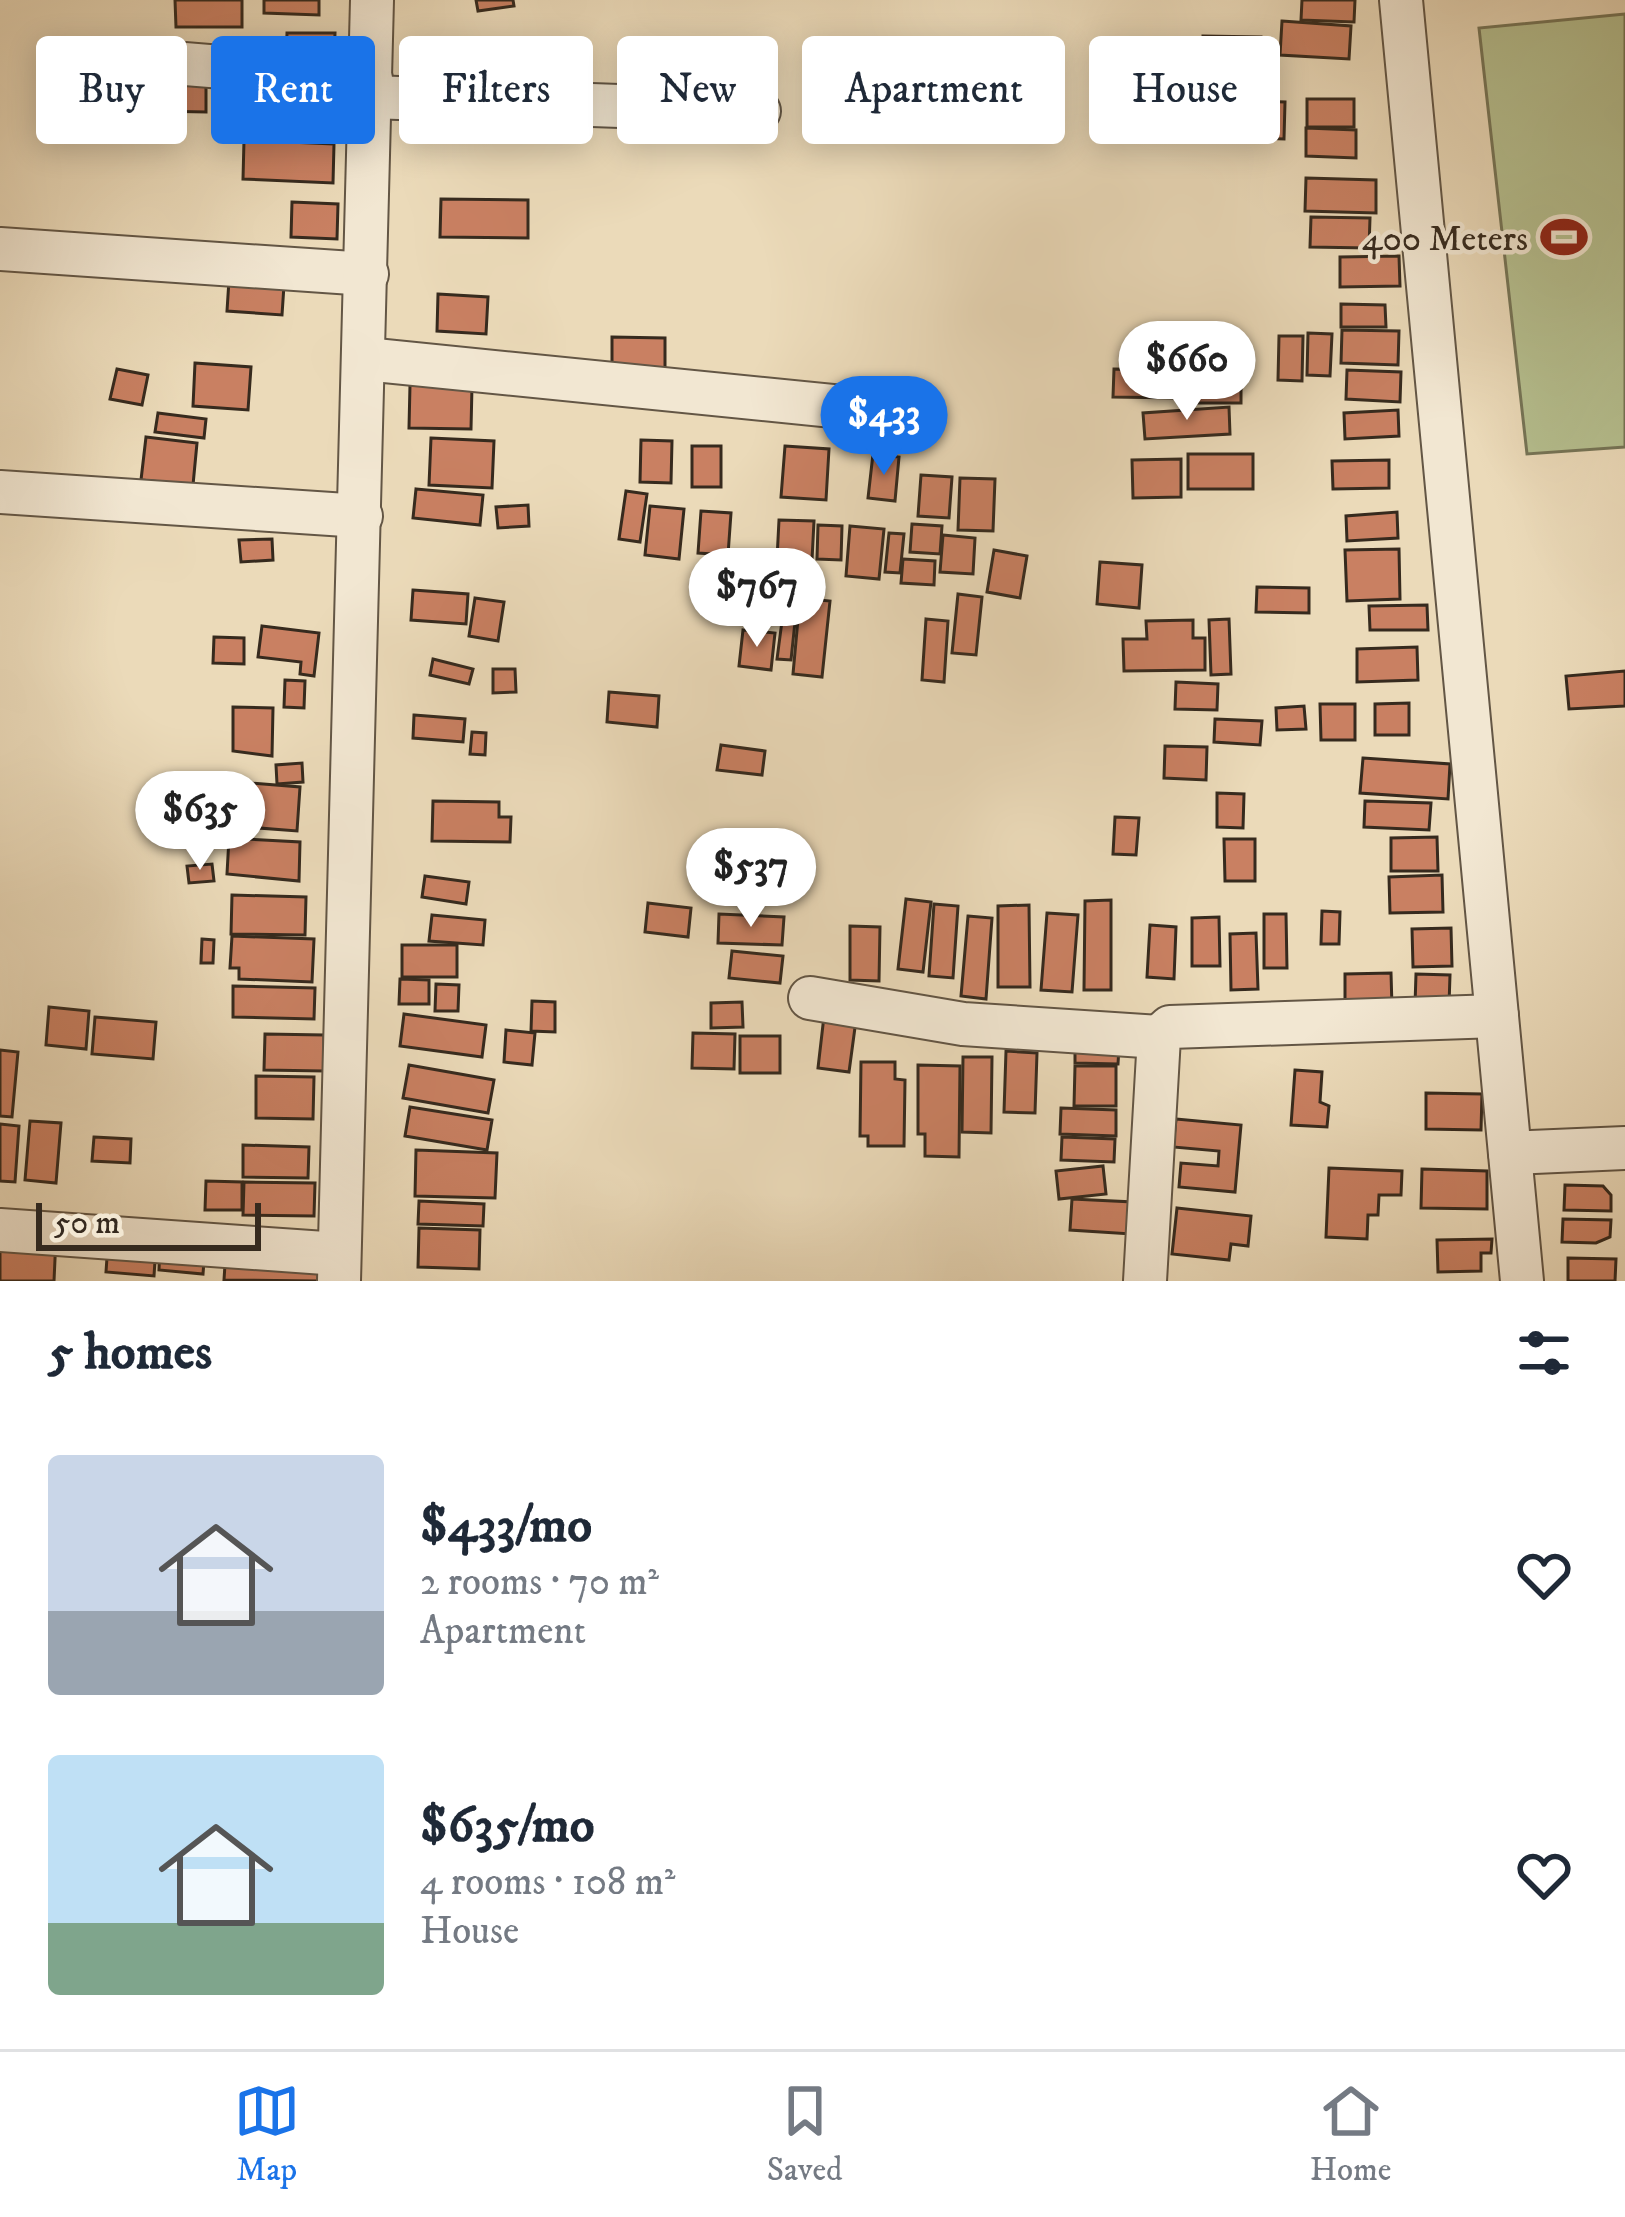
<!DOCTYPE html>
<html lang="en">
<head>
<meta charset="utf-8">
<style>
  body { margin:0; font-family:"IM FELL DW Pica",serif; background:#f6f6f7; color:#1f2937; height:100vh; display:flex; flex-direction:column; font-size:45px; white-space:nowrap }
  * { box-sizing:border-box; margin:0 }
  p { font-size:39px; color:#747a83 }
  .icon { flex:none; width:66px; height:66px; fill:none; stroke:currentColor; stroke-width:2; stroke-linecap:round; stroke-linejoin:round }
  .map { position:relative; height:1281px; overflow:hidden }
  .drawer { display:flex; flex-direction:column; background:#fff; flex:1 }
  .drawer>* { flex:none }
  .guide { position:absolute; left:36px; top:36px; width:1554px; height:108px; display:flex; gap:24px }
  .scale { position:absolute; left:36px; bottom:30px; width:225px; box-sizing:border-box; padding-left:12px; border:6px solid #362a1e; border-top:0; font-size:33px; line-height:42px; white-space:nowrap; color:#362a1e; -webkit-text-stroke:9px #f2e7d2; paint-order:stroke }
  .price { position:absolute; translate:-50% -102px; padding:0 27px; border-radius:42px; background:#fff; color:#222; font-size:39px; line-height:78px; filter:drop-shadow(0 3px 6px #0008) }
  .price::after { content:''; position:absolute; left:50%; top:72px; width:36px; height:27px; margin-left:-18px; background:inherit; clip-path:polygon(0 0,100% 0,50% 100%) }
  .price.active { background:#1a73e8; color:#fff }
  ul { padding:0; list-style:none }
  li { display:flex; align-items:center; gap:36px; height:300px; padding:0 48px }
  li span { display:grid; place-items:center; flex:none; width:336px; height:240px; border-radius:12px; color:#555 }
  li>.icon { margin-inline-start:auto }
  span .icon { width:144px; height:144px; fill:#fffc; stroke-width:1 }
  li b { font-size:51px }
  h2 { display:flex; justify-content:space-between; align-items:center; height:144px; padding:0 48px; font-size:51px }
  .pill { padding:0 42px; border-radius:12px; background:#fff; box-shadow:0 6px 30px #0003; font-size:42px; line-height:108px }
  .pill.active { background:#1a73e8; color:#fff }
  .dock { display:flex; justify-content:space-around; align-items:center; height:168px; border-top:3px solid #e0e1e3; background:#fff; font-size:33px; color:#747a83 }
  .dock a { display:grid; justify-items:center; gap:6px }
  .dock .active { color:#1a73e8 }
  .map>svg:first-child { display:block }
</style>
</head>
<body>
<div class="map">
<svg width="1625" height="1281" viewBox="0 0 1625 1281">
  <rect width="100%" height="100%" fill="#ebdab9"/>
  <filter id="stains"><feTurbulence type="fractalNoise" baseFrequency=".00167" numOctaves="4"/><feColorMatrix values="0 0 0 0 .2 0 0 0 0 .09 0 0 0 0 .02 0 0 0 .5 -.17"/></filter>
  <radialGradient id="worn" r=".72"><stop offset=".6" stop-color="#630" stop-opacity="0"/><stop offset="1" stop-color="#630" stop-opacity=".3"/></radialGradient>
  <polygon fill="#b6c090" stroke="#767557" stroke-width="3" points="1625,14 1625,447 1527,454 1479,28"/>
  <g fill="#c98062" stroke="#362a1e" stroke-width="3">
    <polygon points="175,0 242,0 242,27 176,27"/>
    <polygon points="264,0 319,0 319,15 264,13"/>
    <polygon points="476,0 513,0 514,6 478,11"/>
    <polygon points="1302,0 1355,0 1354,22 1301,20"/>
    <polygon points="1282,21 1351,26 1349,59 1280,55"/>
    <polygon points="287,33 335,33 334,64 286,63"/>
    <polygon points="1203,36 1261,37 1261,64 1203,63"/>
    <polygon points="442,65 461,66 460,94 441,93"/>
    <polygon points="154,82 206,82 206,112 154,111"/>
    <polygon points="287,88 326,91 324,122 285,119"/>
    <rect x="1307" y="99" width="47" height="28"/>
    <polygon points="1217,100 1285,102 1284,139 1216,136"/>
    <polygon points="1306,128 1356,130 1356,158 1306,156"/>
    <polygon points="244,140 334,144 333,183 243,179"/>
    <polygon points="1306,178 1376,180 1376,213 1305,211"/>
    <polygon points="441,199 528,200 528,238 440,237"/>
    <polygon points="292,202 338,204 337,239 291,237"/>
    <polygon points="1311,217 1370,218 1369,248 1310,247"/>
    <polygon points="1399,256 1400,286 1340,287 1340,257"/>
    <polygon points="229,280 284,285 282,315 227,311"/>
    <polygon points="438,294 488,297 486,334 437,331"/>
    <polygon points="1341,304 1385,305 1386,327 1341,327"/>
    <polygon points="1342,330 1399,331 1398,365 1341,363"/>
    <polygon points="1308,333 1332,334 1330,376 1307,375"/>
    <polygon points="1279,336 1303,336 1302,381 1278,380"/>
    <polygon points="612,337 665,338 665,371 612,370"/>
    <polygon points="195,363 251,367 248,410 193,406"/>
    <polygon points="117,369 148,375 142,405 110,399"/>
    <polygon points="1114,369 1179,370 1178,398 1113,397"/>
    <polygon points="1347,370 1401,372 1400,402 1346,399"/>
    <rect x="1194" y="377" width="47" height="26"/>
    <polygon points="410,385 472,386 471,429 409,428"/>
    <polygon points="1229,407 1230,434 1145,439 1143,413"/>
    <polygon points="1398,410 1399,436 1345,439 1344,413"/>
    <polygon points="158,413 206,419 204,438 155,432"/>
    <polygon points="146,437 197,443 193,485 141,480"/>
    <polygon points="431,438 494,441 492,488 429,485"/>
    <polygon points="641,440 672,441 671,483 640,482"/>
    <rect x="692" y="446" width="29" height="41"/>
    <polygon points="785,446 829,449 826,500 781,497"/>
    <polygon points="873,454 899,457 895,501 868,498"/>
    <rect x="1188" y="454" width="65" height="35"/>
    <polygon points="1181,459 1181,497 1133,498 1132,460"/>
    <polygon points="1389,460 1389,488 1333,489 1332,461"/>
    <polygon points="921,475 952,477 949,518 918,516"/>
    <polygon points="960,478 995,479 993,531 958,530"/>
    <polygon points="416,489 483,495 480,525 413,518"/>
    <polygon points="626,491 647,494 640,542 619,539"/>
    <polygon points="528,505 529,526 498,528 496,507"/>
    <polygon points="650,506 684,509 679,559 645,555"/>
    <polygon points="701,511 731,513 728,555 698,553"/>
    <polygon points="1397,512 1398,538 1347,541 1346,516"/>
    <polygon points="779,520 814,521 812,560 777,559"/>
    <polygon points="912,524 942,526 940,554 910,552"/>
    <polygon points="818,525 842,526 841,560 817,559"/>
    <polygon points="850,526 884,529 879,579 846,576"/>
    <polygon points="889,533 904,534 900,573 885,572"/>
    <polygon points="943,535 975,538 973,574 940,572"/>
    <polygon points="272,539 273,560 241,562 239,540"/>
    <polygon points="1399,549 1400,599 1347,601 1345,550"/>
    <polygon points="994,550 1027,556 1020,598 987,592"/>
    <polygon points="903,559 935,561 934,585 901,583"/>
    <polygon points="1100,562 1142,565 1139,608 1097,604"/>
    <polygon points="1257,587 1309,588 1309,613 1256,612"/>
    <polygon points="413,590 468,594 466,624 411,620"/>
    <polygon points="958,594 982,597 976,655 952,653"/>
    <polygon points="780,596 830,601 822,677 793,674 798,619 777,617"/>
    <polygon points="475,598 504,602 498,641 469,636"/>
    <polygon points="1427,605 1428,630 1370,630 1369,606"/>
    <polygon points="926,619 948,621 944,682 922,680"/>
    <polygon points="1229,619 1231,674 1211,675 1209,620"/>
    <polygon points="1193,620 1193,638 1205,638 1205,670 1124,671 1123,639 1147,639 1146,621"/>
    <polygon points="782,621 795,622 791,660 777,659"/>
    <polygon points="262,626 319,633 314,676 300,674 301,662 258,657"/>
    <polygon points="743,630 775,633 771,670 739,666"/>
    <polygon points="214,637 244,638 244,664 213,663"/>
    <polygon points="1417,647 1418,680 1357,682 1357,649"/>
    <polygon points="433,659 473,669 469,684 430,675"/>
    <polygon points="493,669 515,669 516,692 493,693"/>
    <polygon points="1625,671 1625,706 1569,709 1566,676"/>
    <polygon points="285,680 305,681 304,708 284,707"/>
    <polygon points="1176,682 1218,684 1217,710 1175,709"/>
    <polygon points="609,692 659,696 657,727 607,722"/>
    <polygon points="1409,703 1409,735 1375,735 1375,704"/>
    <polygon points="1320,704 1355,704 1355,740 1321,740"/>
    <polygon points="1304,706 1306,729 1277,730 1276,708"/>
    <polygon points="233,707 273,708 272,756 233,751"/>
    <polygon points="414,715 465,719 463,742 413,738"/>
    <polygon points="1215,719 1262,721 1260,745 1214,742"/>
    <polygon points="472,732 486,733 485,755 470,754"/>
    <polygon points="721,745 765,751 762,775 717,770"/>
    <polygon points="1165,746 1207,747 1206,780 1164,778"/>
    <polygon points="1363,758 1450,764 1448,799 1360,793"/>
    <polygon points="302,763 303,782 277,784 276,765"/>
    <polygon points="250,783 300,787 297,831 246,827"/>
    <polygon points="230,791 244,792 244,815 229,814"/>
    <polygon points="1217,793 1244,794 1243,828 1217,827"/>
    <polygon points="433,801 499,802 499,817 511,817 510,842 432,841"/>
    <polygon points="1365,801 1431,803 1429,830 1364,827"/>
    <polygon points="1115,817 1139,818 1136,855 1113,854"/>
    <polygon points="1437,837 1438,871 1391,871 1391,838"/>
    <polygon points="229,838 300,842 299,881 227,874"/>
    <polygon points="1224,839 1255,839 1255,881 1225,881"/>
    <polygon points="770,857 801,858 799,896 769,895"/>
    <polygon points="212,864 214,881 189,883 187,866"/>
    <polygon points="1442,875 1443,912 1390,913 1389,877"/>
    <polygon points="425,876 469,882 466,904 422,897"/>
    <polygon points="232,895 306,897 305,935 231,934"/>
    <polygon points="906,899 931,902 923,972 898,969"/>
    <polygon points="1111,900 1111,990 1084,990 1085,901"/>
    <polygon points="648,903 691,908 688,937 645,932"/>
    <polygon points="934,904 958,906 953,978 929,976"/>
    <polygon points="1029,905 1030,987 998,987 998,906"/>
    <polygon points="1322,911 1340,912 1339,944 1321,944"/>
    <polygon points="1047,913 1078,915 1072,992 1041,990"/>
    <polygon points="719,914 784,917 782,945 718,943"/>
    <polygon points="1264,914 1286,914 1287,968 1264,968"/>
    <polygon points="432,915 485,920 483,945 429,941"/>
    <polygon points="968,916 992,918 986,999 961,996"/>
    <polygon points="1219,917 1220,966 1192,966 1192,918"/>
    <polygon points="1150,925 1176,927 1174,979 1147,977"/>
    <polygon points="850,926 880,927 879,981 850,980"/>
    <polygon points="1451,928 1452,966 1413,967 1412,929"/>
    <polygon points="1256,933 1258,989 1231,990 1230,934"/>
    <polygon points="232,936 314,939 312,982 239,979 239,968 230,968"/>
    <polygon points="202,939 214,940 213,963 201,963"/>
    <rect x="402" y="945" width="55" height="32"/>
    <polygon points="732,951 783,956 780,983 729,978"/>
    <polygon points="1391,973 1392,1007 1345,1008 1345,974"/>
    <polygon points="1416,974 1450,975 1449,1005 1415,1005"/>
    <polygon points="400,979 429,980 429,1004 399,1004"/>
    <polygon points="436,984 459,985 458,1011 435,1011"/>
    <polygon points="233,986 315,988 314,1019 233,1017"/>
    <polygon points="532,1001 555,1002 555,1032 531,1031"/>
    <polygon points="742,1002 743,1027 711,1028 711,1003"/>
    <polygon points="49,1007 89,1011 86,1049 46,1045"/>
    <polygon points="404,1014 486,1025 482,1057 400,1046"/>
    <polygon points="824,1016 856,1020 849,1072 818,1068"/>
    <polygon points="95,1017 156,1022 153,1059 92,1054"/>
    <polygon points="506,1030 535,1033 532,1065 504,1062"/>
    <polygon points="693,1033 735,1034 734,1069 692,1068"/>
    <polygon points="265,1034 324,1035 324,1071 264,1070"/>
    <rect x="740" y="1036" width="40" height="37"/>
    <polygon points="1075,1046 1119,1047 1118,1064 1075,1063"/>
    <polygon points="0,1050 18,1052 12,1117 0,1116"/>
    <polygon points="1006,1051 1037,1053 1035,1113 1004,1112"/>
    <polygon points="963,1057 992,1057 991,1133 962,1132"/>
    <polygon points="861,1062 895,1062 895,1079 905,1080 904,1146 868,1146 868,1136 860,1136"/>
    <polygon points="409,1065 494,1080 488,1113 403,1098"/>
    <polygon points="918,1065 960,1066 959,1157 925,1156 925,1134 918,1134"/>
    <polygon points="1075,1066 1116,1066 1116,1106 1074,1106"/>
    <polygon points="1295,1070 1322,1072 1320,1102 1329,1106 1327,1127 1291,1125"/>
    <polygon points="256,1076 314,1077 313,1119 256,1118"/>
    <polygon points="1426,1093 1482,1094 1481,1130 1426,1129"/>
    <polygon points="410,1107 492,1120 487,1150 405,1136"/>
    <polygon points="1061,1108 1116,1110 1116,1136 1060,1134"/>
    <polygon points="1176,1119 1241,1125 1235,1192 1179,1187 1181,1163 1218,1166 1219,1151 1173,1147"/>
    <polygon points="30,1121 61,1123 56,1183 25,1180"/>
    <polygon points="0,1124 19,1126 15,1182 0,1181"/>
    <polygon points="94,1137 131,1139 130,1163 92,1161"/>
    <polygon points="1062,1137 1115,1139 1114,1162 1061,1160"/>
    <polygon points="243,1145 309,1147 308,1178 243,1177"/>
    <polygon points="416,1150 497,1153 495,1198 415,1196"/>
    <polygon points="1103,1166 1106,1194 1059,1199 1056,1171"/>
    <polygon points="1329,1168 1402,1171 1401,1195 1379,1195 1378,1215 1368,1215 1367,1239 1326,1237"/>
    <polygon points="1422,1169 1487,1171 1487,1209 1421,1208"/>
    <polygon points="206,1181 242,1182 242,1210 205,1210"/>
    <polygon points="244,1182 315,1183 314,1216 243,1215"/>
    <polygon points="1565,1185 1603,1186 1611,1195 1611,1211 1564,1210"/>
    <polygon points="1072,1199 1133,1202 1131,1234 1070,1230"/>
    <polygon points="419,1201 484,1204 483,1226 418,1224"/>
    <polygon points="1177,1208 1251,1216 1248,1246 1231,1244 1229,1260 1172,1254"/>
    <polygon points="1563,1219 1611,1220 1610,1237 1596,1243 1562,1242"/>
    <polygon points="419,1228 480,1230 479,1269 418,1267"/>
    <polygon points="0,1235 56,1237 54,1281 0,1281"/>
    <polygon points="1492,1239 1491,1253 1481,1253 1481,1271 1438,1272 1437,1240"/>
    <polygon points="108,1243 156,1246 154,1276 106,1272"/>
    <polygon points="160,1245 205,1248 203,1274 159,1270"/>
    <polygon points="226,1249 320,1255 318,1281 224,1280"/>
    <polygon points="1568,1258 1616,1259 1615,1281 1568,1281"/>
  </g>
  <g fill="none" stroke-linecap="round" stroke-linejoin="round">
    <defs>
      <g id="minor">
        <polyline points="1401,0 1522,1281"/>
        <polyline points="148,61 371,79"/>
        <polyline points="371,97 759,111"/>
        <polyline points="0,249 367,274"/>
        <polyline points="365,359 912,414"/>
        <polyline points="0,492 361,516"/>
        <polyline points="810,998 963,1024 1159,1037"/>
        <polyline points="1510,1153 1625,1148"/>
        <polyline points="0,1230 339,1254"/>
        <polyline points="339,1281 372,0"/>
        <polyline points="1145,1281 1159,1037 1170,1027 1497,1016"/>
      </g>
    </defs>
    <use href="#minor" stroke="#635645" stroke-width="46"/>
    <use href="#minor" stroke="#f2e7d2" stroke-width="42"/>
  </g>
  <defs>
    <symbol id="stadium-bare" viewBox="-9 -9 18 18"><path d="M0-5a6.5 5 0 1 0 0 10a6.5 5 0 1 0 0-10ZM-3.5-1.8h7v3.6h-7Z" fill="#8f2418" stroke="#f2e7d2" stroke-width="2.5" paint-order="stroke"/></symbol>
  </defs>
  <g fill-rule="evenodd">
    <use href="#stadium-bare" x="1531" y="204" width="66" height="66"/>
  </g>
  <g text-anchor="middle" stroke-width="9" stroke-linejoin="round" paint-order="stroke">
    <g font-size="36" fill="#362a1e" stroke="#f2e7d2" text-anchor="end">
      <text x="1528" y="250">400 Meters</text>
    </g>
  </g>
  <rect width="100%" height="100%" filter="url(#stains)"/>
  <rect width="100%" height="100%" fill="url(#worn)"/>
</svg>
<div class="scale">50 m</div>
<b class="price" style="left:1187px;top:423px">$660</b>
<b class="price active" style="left:884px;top:478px">$433</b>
<b class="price" style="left:757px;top:650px">$767</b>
<b class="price" style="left:200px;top:873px">$635</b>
<b class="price" style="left:751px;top:930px">$537</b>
<div class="guide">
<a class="pill">Buy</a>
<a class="pill active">Rent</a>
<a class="pill">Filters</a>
<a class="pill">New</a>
<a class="pill">Apartment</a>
<a class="pill">House</a>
</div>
</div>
<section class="drawer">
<h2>5 homes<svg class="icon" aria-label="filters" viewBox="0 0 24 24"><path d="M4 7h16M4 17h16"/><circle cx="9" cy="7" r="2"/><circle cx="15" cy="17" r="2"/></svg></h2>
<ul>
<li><span style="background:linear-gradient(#c9d6e8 65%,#9aa5b1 0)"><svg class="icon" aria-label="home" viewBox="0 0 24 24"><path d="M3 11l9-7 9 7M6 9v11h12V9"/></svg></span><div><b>$433/mo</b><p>2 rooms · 70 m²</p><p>Apartment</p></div><svg class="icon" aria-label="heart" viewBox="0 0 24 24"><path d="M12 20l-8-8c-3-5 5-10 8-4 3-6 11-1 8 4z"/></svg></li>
<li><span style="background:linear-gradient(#bfe0f5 70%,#7fa58c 0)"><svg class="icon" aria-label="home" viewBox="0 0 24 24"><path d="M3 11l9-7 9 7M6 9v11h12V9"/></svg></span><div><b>$635/mo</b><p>4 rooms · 108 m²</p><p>House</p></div><svg class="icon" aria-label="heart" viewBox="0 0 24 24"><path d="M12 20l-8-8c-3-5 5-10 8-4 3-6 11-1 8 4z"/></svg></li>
</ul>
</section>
<nav class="dock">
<a class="active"><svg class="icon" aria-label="map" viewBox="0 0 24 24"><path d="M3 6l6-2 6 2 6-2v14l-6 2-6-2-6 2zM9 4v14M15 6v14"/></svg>Map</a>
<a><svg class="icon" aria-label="saved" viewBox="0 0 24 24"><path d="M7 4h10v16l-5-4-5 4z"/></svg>Saved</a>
<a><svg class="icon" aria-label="home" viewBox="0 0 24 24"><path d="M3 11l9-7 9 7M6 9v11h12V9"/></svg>Home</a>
</nav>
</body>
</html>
